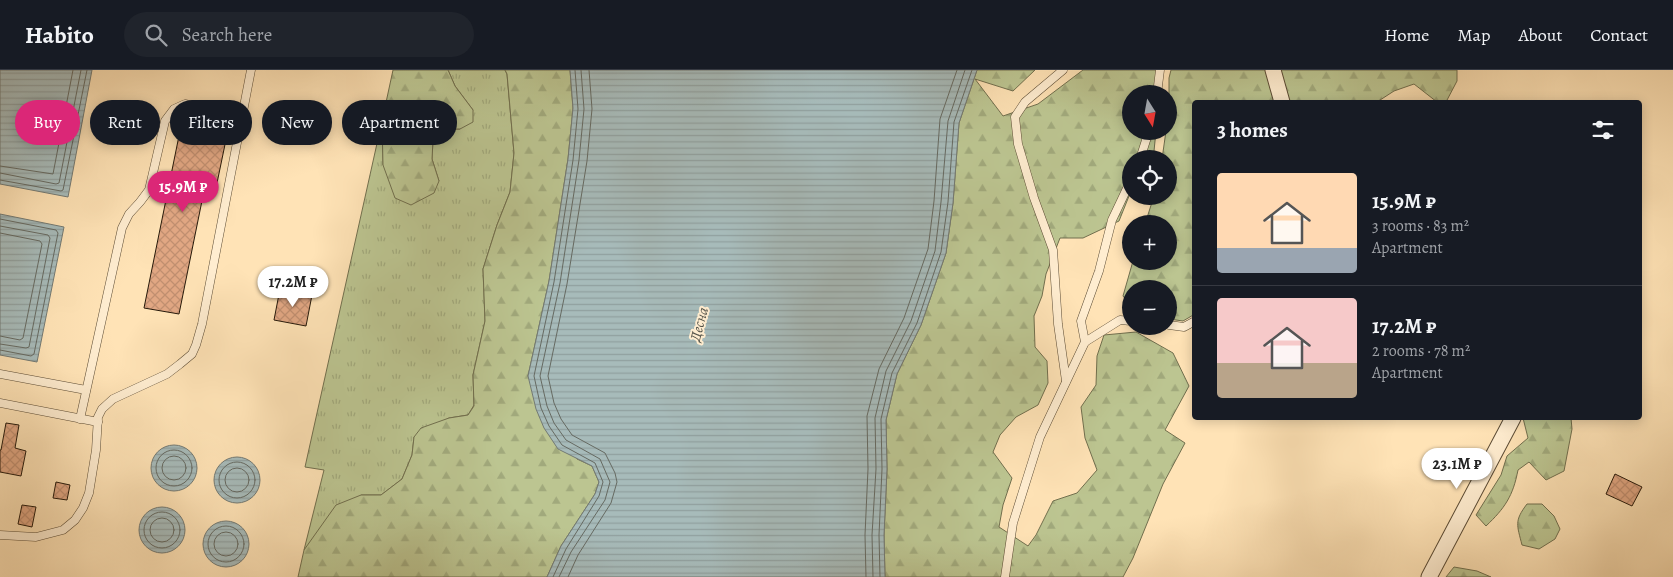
<!DOCTYPE html>
<html lang="en">
<head>
<meta charset="utf-8">
<style>
  body { margin:0; font-family:Alegreya,serif; background:#20242c; color:#f1f3f6; height:100vh; display:flex; flex-direction:column; font-size:19px; white-space:nowrap }
  * { box-sizing:border-box; margin:0 }
  p { font-size:16px; color:#9ea1a6 }
  .icon { flex:none; width:28px; height:28px; fill:none; stroke:currentColor; stroke-width:2; stroke-linecap:round; stroke-linejoin:round }
  .map { position:relative; flex:1; overflow:hidden }
  .drawer { position:absolute; left:1192px; top:30px; width:450px; height:320px; display:flex; flex-direction:column; background:#171b24; border-radius:5px; box-shadow:0 2px 12px #0003 }
  .drawer>* { flex:none }
  .hud { position:absolute; left:15px; top:30px; width:475px; height:45px; display:flex; gap:10px }
  .needle { width:32px; rotate:169deg }
  .buttons { position:absolute; left:1122px; top:15px; display:grid; gap:10px }
  .buttons a { display:grid; place-items:center; width:55px; height:55px; border-radius:50%; background:#171b24; box-shadow:0 2px 12px #0003; font-size:25px }
  .price { position:absolute; translate:-50% -42px; padding:0 11px; border-radius:18px; background:#fff; color:#222; font-size:16px; line-height:32px; filter:drop-shadow(0 1px 2px #0008) }
  .price::after { content:''; position:absolute; left:50%; top:30px; width:15px; height:11px; margin-left:-8px; background:inherit; clip-path:polygon(0 0,100% 0,50% 100%) }
  .price.selected { background:#db2777; color:#fff }
  ul { padding:0; list-style:none }
  li { display:flex; align-items:center; gap:15px; height:125px; padding:0 25px }
  li+li { border-top:1px solid #363941 }
  li span { display:grid; place-items:center; flex:none; width:140px; height:100px; border-radius:5px; color:#555 }
  li>.icon { margin-inline-start:auto }
  span .icon { width:60px; height:60px; fill:#fffc; stroke-width:1 }
  li b { font-size:21px }
  h2 { display:flex; justify-content:space-between; align-items:center; height:60px; padding:0 25px; font-size:21px }
  .tag { padding:0 18px; border-radius:22px; background:#171b24; box-shadow:0 2px 12px #0003; font-size:18px; line-height:45px }
  .tag.selected { background:#db2777; color:#fff }
  header { display:flex; align-items:center; gap:30px; box-sizing:border-box; height:70px; padding:0 25px; background:#171b24; border-bottom:1px solid #363941 }
  header strong { font-size:24px }
  nav { display:flex; gap:28px; margin-inline-start:auto; font-size:18px }
  .search { width:350px; height:45px; background:#20242c; display:flex; align-items:center; gap:12px; box-sizing:border-box; padding:0 18px; border-radius:28px; color:#9ea1a6; font-size:19px }
  .map>svg:first-child { display:block }
</style>
</head>
<body>
<header>
<strong>Habito</strong>
<div class="search"><svg class="icon" aria-label="search" viewBox="0 0 24 24"><circle cx="10" cy="10" r="6"/><path d="M15 15l6 6"/></svg>Search here</div>
<nav><a>Home</a><a>Map</a><a>About</a><a>Contact</a></nav>
</header>
<div class="map">
<svg width="1673" height="507" viewBox="0 0 1673 507">
  <defs>
    <pattern id="grass-tufts" width="24" height="20" patternUnits="userSpaceOnUse" patternTransform="scale(1.25)"><rect width="24" height="20" fill="#bcc591"/><path d="M3 7l-1-3M5 7V3M7 7l1-3M15 17l-1-3M17 17v-4M19 17l1-3" fill="none" stroke="#a1a97c"/></pattern>
    <pattern id="forest-firs" width="22" height="20" patternUnits="userSpaceOnUse" patternTransform="scale(1.25)"><rect width="22" height="20" fill="#bcc591"/><path d="M5 1l3.5 6h-7zM16 11l3.5 6h-7z" fill="#a1a97c"/></pattern>
    <pattern id="water-rules" width="6" height="5" patternUnits="userSpaceOnUse" patternTransform="scale(1.25)"><rect width="6" height="5" fill="#a7bbba"/><path d="M0 2.5h6" fill="none" stroke="#90a09f"/></pattern>
    <pattern id="building-cross-hatch" width="8" height="8" patternUnits="userSpaceOnUse" patternTransform="scale(1.25)"><rect width="8" height="8" fill="#e1a783"/><path d="M0 0l8 8M0 8l8-8" fill="none" stroke="#c18f70"/></pattern>
  </defs>
  <rect width="100%" height="100%" fill="#ffe3b6"/>
  <filter id="stains"><feTurbulence type="fractalNoise" baseFrequency=".004" numOctaves="4"/><feColorMatrix values="0 0 0 0 .2 0 0 0 0 .09 0 0 0 0 .02 0 0 0 .5 -.17"/></filter>
  <radialGradient id="worn" r=".72"><stop offset=".6" stop-color="#630" stop-opacity="0"/><stop offset="1" stop-color="#630" stop-opacity=".3"/></radialGradient>
  <polygon fill="url(#grass-tufts)" stroke="#716f4e" points="448,0 505,0 507,4 514,83 510,122 497,155 483,199 485,251 473,305 474,335 468,345 449,348 414,367 412,385 402,409 381,425 361,425 304,480 324,400 305,397 382,51 383,95 439,111 432,89 433,70 447,59 460,59 473,40 455,16"/>
  <g fill="url(#forest-firs)" stroke="#716f4e">
    <polygon points="393,0 448,0 455,16 473,40 473,52 460,59 447,59 433,70 432,89 439,111 434,123 411,135 395,128 383,95 382,51"/>
    <polygon points="505,0 570,0 573,38 568,89 549,211 528,306 577,389 592,396 599,412 595,424 561,476 547,507 298,507 304,480 336,435 361,425 381,425 402,409 412,385 414,367 421,358 449,348 468,345 474,336 473,305 485,251 483,199 497,155 510,122 514,83 507,4"/>
    <polygon points="977,0 1035,0 1013,21 975,9 1003,46 1038,34 1083,0 1162,0 1159,24 1131,24 1131,61 1156,61 1154,81 1150,89 1131,89 1131,121 1119,151 1083,168 1060,168 1046,204 1042,226 1034,246 1035,277 1047,291 1048,313 1038,335 1016,347 1000,365 993,382 1012,408 1003,435 999,457 1028,476 1036,465 1053,431 1077,423 1097,400 1085,368 1081,337 1096,315 1097,286 1104,265 1136,262 1173,283 1189,316 1165,360 1185,373 1163,414 1133,488 1123,507 885,507 884,465 887,399 886,350 897,304 921,255 946,183 953,133 959,53"/>
    <polygon points="1171,0 1457,0 1457,11 1446,32 1437,32 1414,14 1394,21 1377,32 1195,32 1195,244 1183,251 1169,249 1169,219 1131,219 1131,236 1123,226 1133,191 1169,191 1169,154 1145,154 1154,126 1169,126 1169,89 1162,89 1166,61 1169,61 1169,8"/>
    <path d="M 1523,348 L 1571,348 L 1572,359 L 1564,401 L 1546,410 L 1529,392 L 1518,400 C 1513,426 1505,438 1486,456 L 1476,445 L 1501,405 L 1507,386 L 1528,368 Z"/>
    <path d="M 1527,434 L 1542,434 L 1554,446 L 1560,459 L 1555,469 L 1539,479 L 1522,475 C 1517,455 1514,451 1527,434 Z"/>
    <polygon points="1454,497 1477,501 1491,507 1446,507"/>
  </g>
  <g fill="url(#water-rules)" stroke="#737a74">
    <polygon points="0,0 92,0 68,127 0,114"/>
    <polygon points="570,0 977,0 959,53 953,133 946,183 921,255 897,304 886,350 887,399 884,465 885,507 547,507 561,476 595,424 599,412 592,396 558,379 544,358 536,339 528,306 549,211 568,89 573,38"/>
    <polygon points="0,144 64,157 37,292 0,285"/>
    <circle cx="174" cy="398" r="23"/>
    <circle cx="237" cy="410" r="23"/>
    <circle cx="162" cy="460" r="23"/>
    <circle cx="226" cy="474" r="23"/>
  </g>
  <g fill="none" stroke-linecap="round" stroke-linejoin="round">
    <g stroke="#666a62" stroke-width="1">
      <polyline points="0,96 53,104 73,0"/>
      <polyline points="0,103 56,114 59,113 81,0"/>
      <polyline points="0,110 61,121 63,120 87,0"/>
      <polyline points="0,149 56,160 58,163 34,284 31,286 0,280"/>
      <polyline points="0,156 48,165 50,168 29,277 26,278 0,274"/>
      <polyline points="0,163 40,171 42,174 23,268 20,270 0,266"/>
      <circle cx="174" cy="398" r="18"/>
      <circle cx="174" cy="398" r="12"/>
      <circle cx="237" cy="410" r="18"/>
      <circle cx="237" cy="410" r="12"/>
      <circle cx="162" cy="460" r="18"/>
      <circle cx="162" cy="460" r="12"/>
      <circle cx="226" cy="474" r="18"/>
      <circle cx="226" cy="474" r="12"/>
      <polyline points="553,507 566,479 599,426 603,412 595,393 562,375 549,356 541,338 534,306 554,212 573,90 578,39 575,0"/>
      <polyline points="559,507 571,482 605,430 610,412 600,389 566,370 554,353 547,336 540,306 560,213 579,90 584,39 581,0"/>
      <polyline points="568,507 578,485 611,433 617,412 615,403 605,383 572,365 561,349 554,333 548,306 567,214 587,91 592,39 589,0"/>
      <polyline points="866,507 865,465 868,399 867,346 879,299 904,248 928,179 934,131 940,49 957,0"/>
      <polyline points="873,507 872,465 876,399 875,348 886,301 911,251 935,181 941,132 948,51 965,0"/>
      <polyline points="880,507 879,465 882,399 881,349 892,303 917,253 941,182 948,132 954,52 972,0"/>
    </g>
  </g>
  <g fill="url(#building-cross-hatch)" stroke="#26190a">
    <polygon points="182,51 228,60 217,113 206,111 179,244 144,238"/>
    <polygon points="280,219 312,225 306,256 274,250"/>
    <polygon points="6,353 19,355 15,378 26,381 21,406 0,402 0,380 1,380"/>
    <polygon points="1615,404 1642,417 1632,436 1606,424"/>
    <polygon points="56,412 70,415 67,430 53,428"/>
    <polygon points="22,435 36,437 32,457 18,454"/>
  </g>
  <g fill="none" stroke-linecap="round" stroke-linejoin="round">
    <defs>
      <g id="lane">
        <polyline points="1063,0 1025,32 1015,47 1018,74 1034,128 1053,180 1058,254 1066,311"/>
        <polyline points="1157,24 1160,0"/>
        <polyline points="1140,89 1149,61"/>
        <polyline points="1169,255 1184,257 1195,251"/>
        <polyline points="1085,272 1081,251 1099,201 1112,150 1131,110"/>
        <polyline points="0,304 86,320"/>
        <polyline points="0,333 98,352"/>
        <polyline points="80,349 122,158 129,144 140,132 149,120 165,51 174,39 185,34 242,45"/>
        <polyline points="0,465 36,467 63,460 75,450 83,438 89,423 96,380 98,347 102,339 113,329 167,304 180,294 192,284 196,275 202,254 251,0"/>
        <polyline points="1005,507 1013,453 1040,367 1085,272 1120,250 1131,251"/>
      </g>
      <g id="street">
        <polyline points="1273,0 1282,32"/>
        <polyline points="1429,507 1513,348"/>
      </g>
    </defs>
    <use href="#lane" stroke="#5c4c35" stroke-width="9"/>
    <use href="#street" stroke="#5c4c35" stroke-width="17"/>
    <use href="#lane" stroke="#ffedd0" stroke-width="8"/>
    <use href="#street" stroke="#ffedd0" stroke-width="15"/>
  </g>
  <g text-anchor="middle" stroke-width="4" stroke-linejoin="round" paint-order="stroke">
    <g font-size="15" font-style="italic" fill="#535248" stroke="#ffedd0">
      <text transform="translate(699 254) rotate(-75)" y="5">Десна</text>
    </g>
  </g>
  <rect width="100%" height="100%" filter="url(#stains)"/>
  <rect width="100%" height="100%" fill="url(#worn)"/>
</svg>
<div class="buttons">
<a><svg class="needle" viewBox="-14 -14 28 28"><path d="M0-13l5 13h-10z" fill="#e53935"/><path d="M0 13l5-13h-10z" fill="#9ea1a6"/></svg></a>
<a><svg class="icon" aria-label="locate" viewBox="0 0 24 24"><circle cx="12" cy="12" r="6"/><path d="M12 2v4M12 18v4M2 12h4M18 12h4"/></svg></a>
<a>+</a>
<a>−</a>
</div>
<b class="price selected" style="left:183px;top:143px">15.9M ₽</b>
<b class="price" style="left:293px;top:238px">17.2M ₽</b>
<b class="price" style="left:1457px;top:420px">23.1M ₽</b>
<div class="hud">
<a class="tag selected">Buy</a>
<a class="tag">Rent</a>
<a class="tag">Filters</a>
<a class="tag">New</a>
<a class="tag">Apartment</a>
</div>
<section class="drawer">
<h2>3 homes<svg class="icon" aria-label="filters" viewBox="0 0 24 24"><path d="M4 7h16M4 17h16"/><circle cx="9" cy="7" r="2"/><circle cx="15" cy="17" r="2"/></svg></h2>
<ul>
<li><span style="background:linear-gradient(#ffd9b3 75%,#9aa5b1 0)"><svg class="icon" aria-label="home" viewBox="0 0 24 24"><path d="M3 11l9-7 9 7M6 9v11h12V9"/></svg></span><div><b>15.9M ₽</b><p>3 rooms · 83 m²</p><p>Apartment</p></div></li>
<li><span style="background:linear-gradient(#f6c9c9 65%,#b9a48a 0)"><svg class="icon" aria-label="home" viewBox="0 0 24 24"><path d="M3 11l9-7 9 7M6 9v11h12V9"/></svg></span><div><b>17.2M ₽</b><p>2 rooms · 78 m²</p><p>Apartment</p></div></li>
</ul>
</section>
</div>
</body>
</html>
